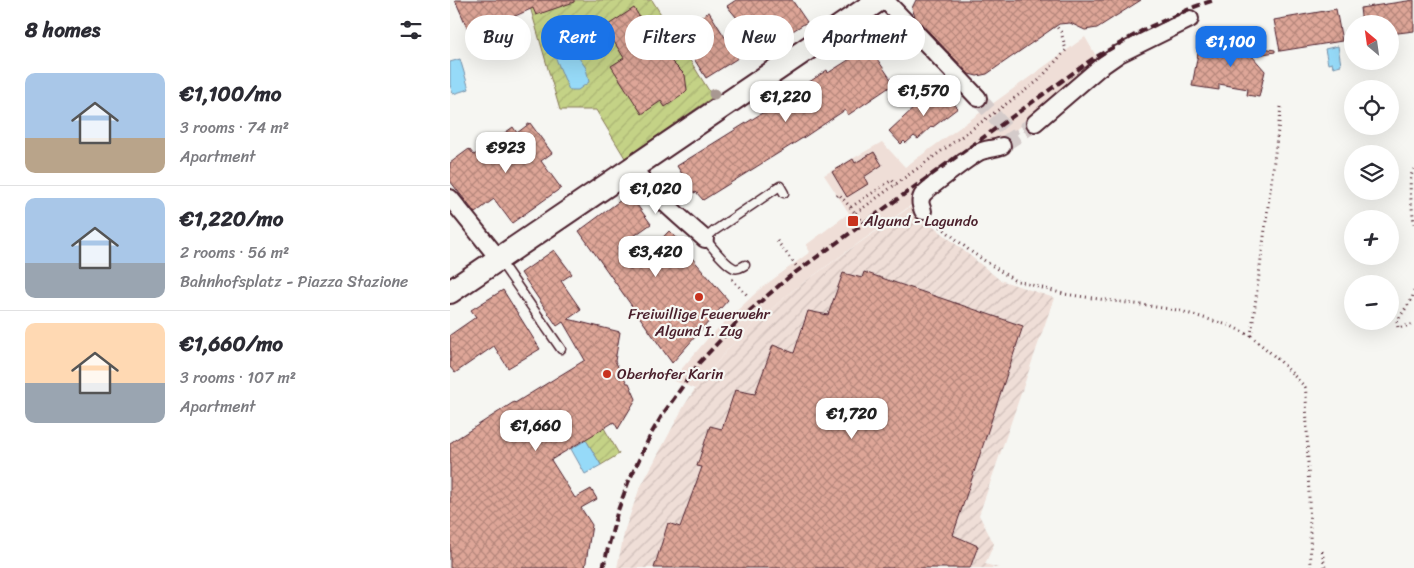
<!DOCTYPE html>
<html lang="en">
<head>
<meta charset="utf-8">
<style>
  body { margin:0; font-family:Sriracha,sans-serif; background:#f2f2f3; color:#2b2b33; height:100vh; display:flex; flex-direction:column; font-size:19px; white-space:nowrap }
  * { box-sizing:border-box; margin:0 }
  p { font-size:16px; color:#7c7c81 }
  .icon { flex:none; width:28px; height:28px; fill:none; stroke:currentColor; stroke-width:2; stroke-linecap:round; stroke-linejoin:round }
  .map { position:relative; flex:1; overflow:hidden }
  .side { display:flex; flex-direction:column; background:#fff; width:450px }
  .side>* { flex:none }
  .guide { position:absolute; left:15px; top:15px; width:475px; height:45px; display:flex; gap:10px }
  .needle { width:32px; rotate:331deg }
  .buttons { position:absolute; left:894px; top:15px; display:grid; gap:10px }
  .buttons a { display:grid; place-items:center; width:55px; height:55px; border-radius:50%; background:#fff; box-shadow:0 5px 20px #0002; font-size:25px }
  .price { position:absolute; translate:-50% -42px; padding:0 11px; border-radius:10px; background:#fff; color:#222; font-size:16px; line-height:32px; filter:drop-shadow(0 1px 2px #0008) }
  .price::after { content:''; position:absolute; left:50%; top:30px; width:15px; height:11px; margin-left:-8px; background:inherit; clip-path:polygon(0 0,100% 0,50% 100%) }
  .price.on { background:#1a73e8; color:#fff }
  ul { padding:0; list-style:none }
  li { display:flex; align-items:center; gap:15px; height:125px; padding:0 25px }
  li+li { border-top:1px solid #e1e1e2 }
  li span { display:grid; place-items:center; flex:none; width:140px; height:100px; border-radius:10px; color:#555 }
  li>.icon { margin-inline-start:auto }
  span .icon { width:60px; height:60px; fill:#fffc; stroke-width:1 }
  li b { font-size:21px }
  h2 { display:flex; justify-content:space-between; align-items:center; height:60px; padding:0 25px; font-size:21px }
  .chip { padding:0 18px; border-radius:22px; background:#fff; box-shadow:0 5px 20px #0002; font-size:18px; line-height:45px }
  .chip.on { background:#1a73e8; color:#fff }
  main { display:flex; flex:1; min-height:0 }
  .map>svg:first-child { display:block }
</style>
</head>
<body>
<main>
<section class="side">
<h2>8 homes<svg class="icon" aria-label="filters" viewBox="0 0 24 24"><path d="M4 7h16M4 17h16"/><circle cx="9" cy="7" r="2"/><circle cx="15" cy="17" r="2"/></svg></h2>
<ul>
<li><span style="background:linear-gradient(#a9c7e8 65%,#b9a48a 0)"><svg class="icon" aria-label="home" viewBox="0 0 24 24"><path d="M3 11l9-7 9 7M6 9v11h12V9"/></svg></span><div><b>€1,100/mo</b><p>3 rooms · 74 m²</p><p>Apartment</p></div></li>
<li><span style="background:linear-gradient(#a9c7e8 65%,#9aa5b1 0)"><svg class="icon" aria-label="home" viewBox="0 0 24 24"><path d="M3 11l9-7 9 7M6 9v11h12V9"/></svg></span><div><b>€1,220/mo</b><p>2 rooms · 56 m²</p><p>Bahnhofsplatz - Piazza Stazione</p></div></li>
<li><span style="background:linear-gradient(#ffd9b3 60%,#9aa5b1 0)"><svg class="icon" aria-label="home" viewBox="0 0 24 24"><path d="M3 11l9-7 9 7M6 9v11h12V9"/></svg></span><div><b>€1,660/mo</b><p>3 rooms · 107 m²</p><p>Apartment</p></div></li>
</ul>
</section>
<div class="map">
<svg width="964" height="568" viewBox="0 0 964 568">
  <defs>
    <pattern id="industrial-furrows" width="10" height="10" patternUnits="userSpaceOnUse" patternTransform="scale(1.25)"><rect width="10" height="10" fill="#efded7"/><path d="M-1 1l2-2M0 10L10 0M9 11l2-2" fill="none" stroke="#cebeb9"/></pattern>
    <pattern id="garden-furrows" width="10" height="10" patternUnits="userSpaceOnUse" patternTransform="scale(1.25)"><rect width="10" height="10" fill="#c4d286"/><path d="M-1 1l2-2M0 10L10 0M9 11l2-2" fill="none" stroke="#aab474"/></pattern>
    <pattern id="building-cross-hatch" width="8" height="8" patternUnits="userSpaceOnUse" patternTransform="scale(1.25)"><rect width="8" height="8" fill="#dea698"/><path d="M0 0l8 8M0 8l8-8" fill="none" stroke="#b6877c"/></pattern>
  </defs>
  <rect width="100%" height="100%" fill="#f6f6f2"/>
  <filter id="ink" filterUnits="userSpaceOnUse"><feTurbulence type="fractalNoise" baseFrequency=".02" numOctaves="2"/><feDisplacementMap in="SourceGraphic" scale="10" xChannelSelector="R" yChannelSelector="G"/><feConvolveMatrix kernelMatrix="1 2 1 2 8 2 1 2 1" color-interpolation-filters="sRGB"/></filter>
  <g filter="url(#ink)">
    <polygon fill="#efded7" points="635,37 653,68 556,137 342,291 301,327 277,350 245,389 222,380 259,337 310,289 360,252 356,245 399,213 374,175 432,142 455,167"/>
    <polygon fill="url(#industrial-furrows)" points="460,207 550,280 604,298 529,515 544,544 535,564 549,568 167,568 175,529 189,490 234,406 245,389 277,350 301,327 342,291"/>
    <polygon fill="#c4d286" stroke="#877858" points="291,23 300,34 305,31 313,41 304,46 294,35"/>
    <g fill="url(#garden-furrows)" stroke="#877858">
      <polygon points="78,0 202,0 263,97 175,158 146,110 110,110"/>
      <polygon points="154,428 169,454 151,465 135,439"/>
    </g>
    <g fill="#96daf8" stroke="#788fa6">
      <polygon points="112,46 122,48 136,68 139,82 128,90 119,90 104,54 107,49"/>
      <polygon points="888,46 891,65 883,67 882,63 878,64 875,49"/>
      <polygon points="10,59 19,89 3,94 0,85 0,62"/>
      <polygon points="136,440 151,465 135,474 121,449"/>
    </g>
    <g fill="url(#building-cross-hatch)" stroke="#4a1f2b">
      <polygon points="5,0 124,0 124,2 86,15 83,8 21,36"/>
      <polygon points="286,0 342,0 357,22 341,32 332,18 320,26 318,24 300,34 277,6"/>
      <polygon points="466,0 691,0 647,28 635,30 620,23 609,24 537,74 527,76 519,74 465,17 462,8"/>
      <polygon points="964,0 964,31 940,34 940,24 912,24 910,8"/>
      <polygon points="184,8 211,51 235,75 237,90 231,96 215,107 211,101 192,114 161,66 174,58 155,27"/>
      <polygon points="886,9 892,41 830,51 824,20"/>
      <polygon points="259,12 288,58 256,78 227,32"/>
      <polygon points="771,41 825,50 825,52 802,56 815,71 809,97 797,95 798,89 769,84 769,90 742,86 749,48 769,52"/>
      <polygon points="419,47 444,84 398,115 395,110 356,136 253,200 246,192 244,193 227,166 317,110 318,110 377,70 378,73"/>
      <polygon points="489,88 508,108 483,127 482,126 468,139 464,136 456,143 454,141 451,144 439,131 480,93"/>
      <polygon points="80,123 102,153 91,161 111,188 62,223 44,199 25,213 0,181 0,163 19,149 24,155 63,127 67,133"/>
      <polygon points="424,152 432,165 414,177 418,184 397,197 382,172 403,159 405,163"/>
      <polygon points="179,194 201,224 167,248 181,270 219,231 237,248 235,250 278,300 222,363 129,231"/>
      <polygon points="104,250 122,274 111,281 131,310 118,319 170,332 165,361 177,383 179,383 186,399 168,429 164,422 101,460 125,498 141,489 147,499 131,508 142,525 135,568 0,568 0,443 64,402 65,403 135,360 113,322 107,326 71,273"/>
      <polygon points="414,272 573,326 503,535 528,546 520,568 204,568 218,523 230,527 252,467 247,466 260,426 272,429 285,390 305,394 323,345 344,353 358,311 378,315 393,273 412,278"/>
      <polygon points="53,290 90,349 58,368 44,346 5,373 0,367 0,335 26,317 21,310"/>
    </g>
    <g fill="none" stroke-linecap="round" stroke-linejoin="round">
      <g stroke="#d4cbca" stroke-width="16" stroke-dasharray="16 8" stroke-linecap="butt">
        <polyline points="528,98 563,138"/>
        <polyline points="554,144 585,123"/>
      </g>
      <defs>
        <g id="lane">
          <polyline points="50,261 111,349"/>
          <path d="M 295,265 C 291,267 288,270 284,268 C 274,264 262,246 255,239 L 264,231 L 330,186 L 334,193"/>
        </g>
        <g id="street">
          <polyline points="435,0 528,98"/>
          <polyline points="585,123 649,68 669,54 740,19"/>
          <path d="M 183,168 C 203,195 230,217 255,239"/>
          <polyline points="0,198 49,259"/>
          <path d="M 473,211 C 471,206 469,202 472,196 C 475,190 521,156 529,152 C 536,149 544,149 552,146"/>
        </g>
        <polyline id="secondary" points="0,292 429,0"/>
      </defs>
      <use href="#lane" stroke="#4a1f2b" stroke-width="11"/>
      <use href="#street" stroke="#4a1f2b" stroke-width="20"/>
      <use href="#secondary" stroke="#4a1f2b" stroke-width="26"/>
      <g stroke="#4a1f2b" stroke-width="3" stroke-dasharray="1 4" stroke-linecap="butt">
        <path d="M 964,169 C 956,181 963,210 964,224"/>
        <polyline points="387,196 389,194 411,220"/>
        <polyline points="401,207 442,180 446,185"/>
        <polyline points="406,213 588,81 616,50 611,32 606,26"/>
        <polyline points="483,220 520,251 564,280 614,294 727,310 781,326 801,336 830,361 855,387 856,394 861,568"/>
        <polyline points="327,241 347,267"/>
        <polyline points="282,279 298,296"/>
        <polyline points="964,291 962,299 947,321 948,328 964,324"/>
        <polyline points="801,336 831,107"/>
        <polyline points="872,551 875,568"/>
      </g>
      <use href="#lane" stroke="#f6f6f2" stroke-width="8"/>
      <use href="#street" stroke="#f6f6f2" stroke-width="16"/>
      <use href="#secondary" stroke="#f6f6f2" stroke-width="22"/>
      <polyline stroke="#4a1f2b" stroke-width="4" stroke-dasharray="8 4" stroke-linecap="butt" points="153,568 167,513 178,483 201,434 213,414 249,363 289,320 339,277 641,60 695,29 744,7 764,0"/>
    </g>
    <circle fill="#a89891" cx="264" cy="94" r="5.5"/>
  </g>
  <g fill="#c8321e" stroke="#f6f6f2" stroke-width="2">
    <rect x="397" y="215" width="12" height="12" rx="2.5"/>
    <circle cx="249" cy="297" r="5"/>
    <circle cx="157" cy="374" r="5"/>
  </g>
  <g text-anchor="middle" stroke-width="4.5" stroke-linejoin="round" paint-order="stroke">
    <g font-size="15" fill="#4a1f2b" stroke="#f6f6f2" text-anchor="start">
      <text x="414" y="226">Algund - Lagundo</text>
      <text x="249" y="319" text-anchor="middle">Freiwillige Feuerwehr<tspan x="249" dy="17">Algund I. Zug</tspan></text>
      <text x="167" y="379">Oberhofer Karin</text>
    </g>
  </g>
</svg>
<div class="buttons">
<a><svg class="needle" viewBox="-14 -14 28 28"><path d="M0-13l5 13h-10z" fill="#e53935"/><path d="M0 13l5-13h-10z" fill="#7c7c81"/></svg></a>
<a><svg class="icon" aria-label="locate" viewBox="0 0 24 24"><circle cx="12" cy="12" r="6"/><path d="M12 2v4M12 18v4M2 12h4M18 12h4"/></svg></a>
<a><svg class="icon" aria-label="layers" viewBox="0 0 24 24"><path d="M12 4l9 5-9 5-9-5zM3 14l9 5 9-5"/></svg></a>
<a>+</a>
<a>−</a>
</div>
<b class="price on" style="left:781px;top:68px">€1,100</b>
<b class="price" style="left:474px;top:117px">€1,570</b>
<b class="price" style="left:336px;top:123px">€1,220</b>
<b class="price" style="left:56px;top:174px">€923</b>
<b class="price" style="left:206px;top:215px">€1,020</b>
<b class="price" style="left:206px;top:278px">€3,420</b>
<b class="price" style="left:402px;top:440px">€1,720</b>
<b class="price" style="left:86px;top:452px">€1,660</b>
<div class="guide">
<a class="chip">Buy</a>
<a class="chip on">Rent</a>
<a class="chip">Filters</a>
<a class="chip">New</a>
<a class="chip">Apartment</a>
</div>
</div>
</main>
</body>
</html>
